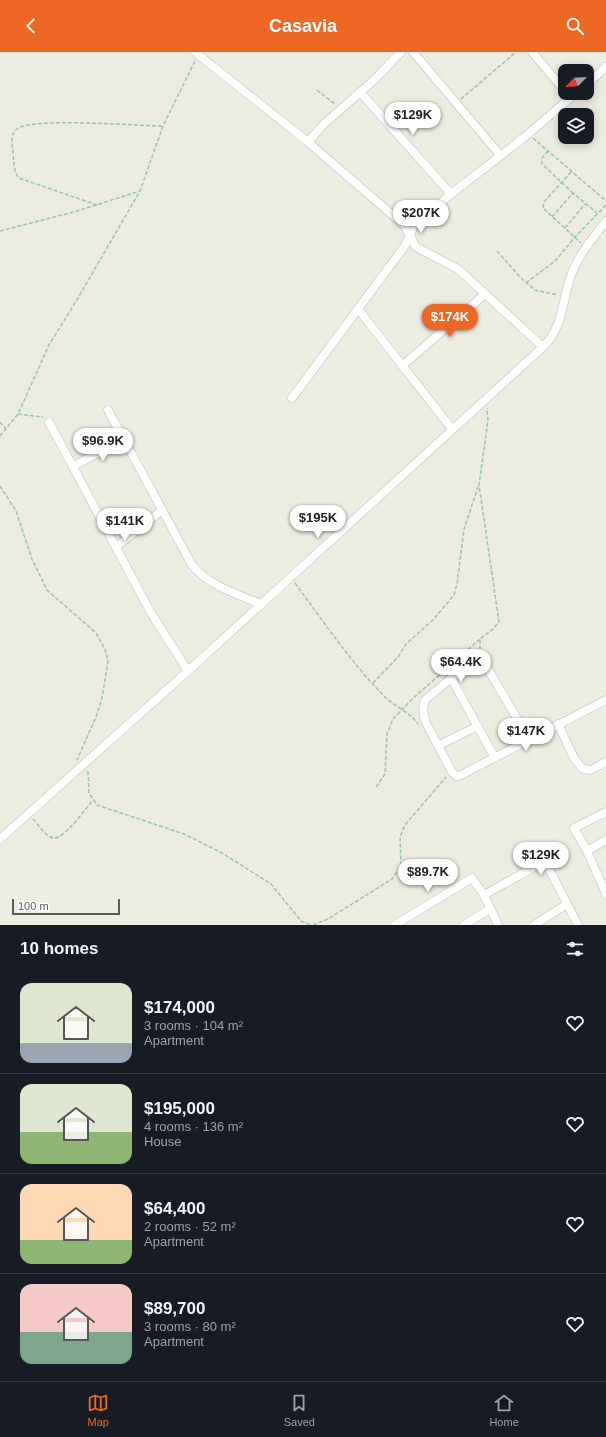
<!DOCTYPE html>
<html lang="en">
<head>
<meta charset="utf-8">
<style>
  body { margin:0; font-family:Helvetica,sans-serif; background:#242831; color:#f1f3f6; height:100vh; display:flex; flex-direction:column; font-size:15px; white-space:nowrap }
  * { box-sizing:border-box; margin:0 }
  p { font-size:13px; color:#9ea1a6 }
  .icon { flex:none; width:22px; height:22px; fill:none; stroke:currentColor; stroke-width:2; stroke-linecap:round; stroke-linejoin:round }
  .map { position:relative; height:873px; overflow:hidden }
  .panel { display:flex; flex-direction:column; background:#171b24; flex:1 }
  .panel>* { flex:none }
  .needle { width:26px; rotate:246deg }
  .controls { position:absolute; left:558px; top:12px; display:grid; gap:8px }
  .controls a { display:grid; place-items:center; width:36px; height:36px; border-radius:8px; background:#171b24; box-shadow:0 2px 10px #0003; font-size:20px }
  .scale { position:absolute; left:12px; bottom:10px; width:108px; box-sizing:border-box; padding-left:4px; border:2px solid #595a61; border-top:0; font-size:11px; line-height:14px; white-space:nowrap; color:#595a61; -webkit-text-stroke:3px #fff; paint-order:stroke }
  .price { position:absolute; translate:-50% -34px; padding:0 9px; border-radius:14px; background:#fff; color:#222; font-size:13px; line-height:26px; filter:drop-shadow(0 1px 2px #0008) }
  .price::after { content:''; position:absolute; left:50%; top:24px; width:12px; height:9px; margin-left:-6px; background:inherit; clip-path:polygon(0 0,100% 0,50% 100%) }
  .price.selected { background:#ed6725; color:#fff }
  ul { padding:0; list-style:none }
  li { display:flex; align-items:center; gap:12px; height:100px; padding:0 20px }
  li+li { border-top:1px solid #363941 }
  li span { display:grid; place-items:center; flex:none; width:112px; height:80px; border-radius:12px; color:#555 }
  li>.icon { margin-inline-start:auto }
  span .icon { width:48px; height:48px; fill:#fffc; stroke-width:1 }
  li b { font-size:17px }
  h2 { display:flex; justify-content:space-between; align-items:center; height:48px; padding:0 20px; font-size:17px }
  header { display:flex; justify-content:space-between; align-items:center; height:52px; padding:0 20px; background:#ed6725; color:#fff; font-size:18px; font-weight:600 }
  .menu { display:flex; justify-content:space-around; align-items:center; height:56px; border-top:1px solid #363941; background:#171b24; font-size:11px; color:#9ea1a6 }
  .menu a { display:grid; justify-items:center; gap:2px }
  .menu .selected { color:#ed6725 }
  .map>svg:first-child { display:block }
</style>
</head>
<body>
<header><svg class="icon" aria-label="back" viewBox="0 0 24 24"><path d="M15 5l-7 7 7 7"/></svg>Casavia<svg class="icon" aria-label="search" viewBox="0 0 24 24"><circle cx="10" cy="10" r="6"/><path d="M15 15l6 6"/></svg></header>
<div class="map">
<svg width="606" height="873" viewBox="0 0 606 873">
  <rect width="100%" height="100%" fill="#ecece0"/>
  <g fill="none" stroke-linecap="round" stroke-linejoin="round">
    <defs>
      <g id="minor">
        <polyline points="195,0 308,90 404,173 416,195 458,217 543,295"/>
        <polyline points="413,0 500,103"/>
        <polyline points="532,0 565,39"/>
        <polyline points="587,32 606,15"/>
        <polyline points="360,40 451,142"/>
        <polyline points="308,90 324,72 374,28 401,0"/>
        <polyline points="358,257 452,377"/>
        <polyline points="402,314 485,242"/>
        <polyline points="292,346 404,195 414,174 451,142 521,88 576,41"/>
        <path d="M 108,358 L 192,513 C 209,534 237,542 261,552"/>
        <polyline points="49,370 151,561 188,619"/>
        <polyline points="73,414 124,388"/>
        <polyline points="116,495 161,459"/>
        <polyline points="451,626 495,706"/>
        <polyline points="558,672 574,706 583,717 591,718 606,710"/>
        <path d="M 529,687 L 481,605 L 466,614 L 425,648 C 422,656 423,663 426,671 L 452,720 L 456,724 L 459,724 L 606,648"/>
        <polyline points="439,693 478,674"/>
        <polyline points="606,760 574,776 587,799 606,842"/>
        <path d="M 0,787 L 188,619 L 543,295 C 565,273 561,248 572,221 C 580,201 593,186 606,169"/>
        <polyline points="587,799 606,788"/>
        <polyline points="484,843 545,809 578,873"/>
        <polyline points="395,873 472,826 484,843 498,873"/>
        <polyline points="464,873 490,857"/>
        <polyline points="534,873 567,852"/>
      </g>
    </defs>
    <use href="#minor" stroke="#bbbbc2" stroke-width="9"/>
    <g stroke="#94c6ae" stroke-width="1.5" stroke-dasharray="4 2" stroke-linecap="butt">
      <polyline points="317,38 336,53"/>
      <polyline points="461,47 516,0"/>
      <polyline points="533,86 606,149"/>
      <polyline points="548,99 542,106 542,112 573,141"/>
      <polyline points="571,120 544,150 543,156 581,191"/>
      <path d="M 97,153 L 19,126 C 13,118 14,110 13,100 C 12,92 10,82 17,77 C 30,65 139,74 163,74"/>
      <polyline points="552,165 573,141 597,161"/>
      <polyline points="565,176 585,152"/>
      <polyline points="0,179 77,159 140,139"/>
      <polyline points="497,199 521,226 535,238 558,243"/>
      <polyline points="526,231 555,209 575,185 606,153"/>
      <polyline points="18,362 43,365"/>
      <polyline points="0,370 6,377"/>
      <polyline points="0,384 18,362 49,293 78,246 140,139 163,74 195,9"/>
      <polyline points="0,434 16,459 32,507 47,538 96,581 105,597 108,609 102,646 96,665 77,708"/>
      <path d="M 295,531 C 323,569 350,609 383,643 C 393,654 409,659 418,672"/>
      <polyline points="480,598 480,587 493,577 499,570 479,433 488,368 487,356"/>
      <polyline points="373,631 398,605 406,592 433,568 454,543 457,532 464,477 478,435"/>
      <polyline points="88,719 89,741 97,753 184,782 222,801 271,832 301,869 311,873"/>
      <polyline points="376,735 385,722 387,682 393,667 410,649 480,587"/>
      <path d="M 33,767 C 39,773 45,784 53,786 C 64,788 86,756 93,748"/>
      <polyline points="313,873 328,867 392,827 401,814 400,785 405,773 446,725"/>
    </g>
    <use href="#minor" stroke="#fff" stroke-width="8"/>
  </g>
</svg>
<div class="controls">
<a><svg class="needle" viewBox="-14 -14 28 28"><path d="M0-13l5 13h-10z" fill="#e53935"/><path d="M0 13l5-13h-10z" fill="#9ea1a6"/></svg></a>
<a><svg class="icon" aria-label="layers" viewBox="0 0 24 24"><path d="M12 4l9 5-9 5-9-5zM3 14l9 5 9-5"/></svg></a>
</div>
<div class="scale">100 m</div>
<b class="price" style="left:413px;top:84px">$129K</b>
<b class="price" style="left:421px;top:182px">$207K</b>
<b class="price selected" style="left:450px;top:286px">$174K</b>
<b class="price" style="left:103px;top:410px">$96.9K</b>
<b class="price" style="left:318px;top:487px">$195K</b>
<b class="price" style="left:125px;top:490px">$141K</b>
<b class="price" style="left:461px;top:631px">$64.4K</b>
<b class="price" style="left:526px;top:700px">$147K</b>
<b class="price" style="left:541px;top:824px">$129K</b>
<b class="price" style="left:428px;top:841px">$89.7K</b>
</div>
<section class="panel">
<h2>10 homes<svg class="icon" aria-label="filters" viewBox="0 0 24 24"><path d="M4 7h16M4 17h16"/><circle cx="9" cy="7" r="2"/><circle cx="15" cy="17" r="2"/></svg></h2>
<ul>
<li><span style="background:linear-gradient(#dfe7d0 75%,#9aa5b1 0)"><svg class="icon" aria-label="home" viewBox="0 0 24 24"><path d="M3 11l9-7 9 7M6 9v11h12V9"/></svg></span><div><b>$174,000</b><p>3 rooms · 104 m²</p><p>Apartment</p></div><svg class="icon" aria-label="heart" viewBox="0 0 24 24"><path d="M12 20l-8-8c-3-5 5-10 8-4 3-6 11-1 8 4z"/></svg></li>
<li><span style="background:linear-gradient(#dfe7d0 60%,#8fb573 0)"><svg class="icon" aria-label="home" viewBox="0 0 24 24"><path d="M3 11l9-7 9 7M6 9v11h12V9"/></svg></span><div><b>$195,000</b><p>4 rooms · 136 m²</p><p>House</p></div><svg class="icon" aria-label="heart" viewBox="0 0 24 24"><path d="M12 20l-8-8c-3-5 5-10 8-4 3-6 11-1 8 4z"/></svg></li>
<li><span style="background:linear-gradient(#ffd9b3 70%,#8fb573 0)"><svg class="icon" aria-label="home" viewBox="0 0 24 24"><path d="M3 11l9-7 9 7M6 9v11h12V9"/></svg></span><div><b>$64,400</b><p>2 rooms · 52 m²</p><p>Apartment</p></div><svg class="icon" aria-label="heart" viewBox="0 0 24 24"><path d="M12 20l-8-8c-3-5 5-10 8-4 3-6 11-1 8 4z"/></svg></li>
<li><span style="background:linear-gradient(#f6c9c9 60%,#7fa58c 0)"><svg class="icon" aria-label="home" viewBox="0 0 24 24"><path d="M3 11l9-7 9 7M6 9v11h12V9"/></svg></span><div><b>$89,700</b><p>3 rooms · 80 m²</p><p>Apartment</p></div><svg class="icon" aria-label="heart" viewBox="0 0 24 24"><path d="M12 20l-8-8c-3-5 5-10 8-4 3-6 11-1 8 4z"/></svg></li>
</ul>
</section>
<nav class="menu">
<a class="selected"><svg class="icon" aria-label="map" viewBox="0 0 24 24"><path d="M3 6l6-2 6 2 6-2v14l-6 2-6-2-6 2zM9 4v14M15 6v14"/></svg>Map</a>
<a><svg class="icon" aria-label="saved" viewBox="0 0 24 24"><path d="M7 4h10v16l-5-4-5 4z"/></svg>Saved</a>
<a><svg class="icon" aria-label="home" viewBox="0 0 24 24"><path d="M3 11l9-7 9 7M6 9v11h12V9"/></svg>Home</a>
</nav>
</body>
</html>
